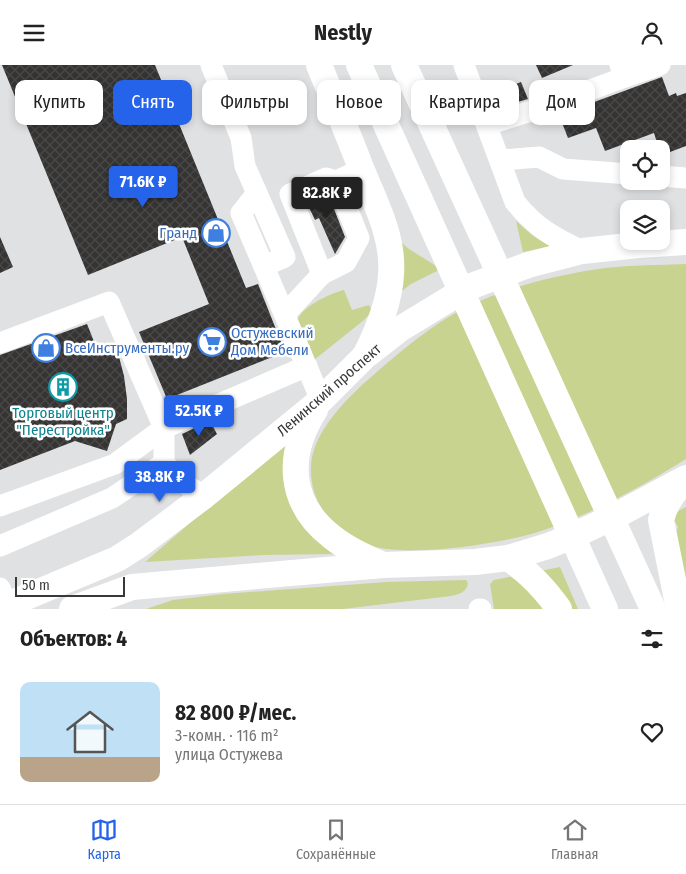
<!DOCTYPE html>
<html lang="ru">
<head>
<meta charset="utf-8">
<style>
  body { margin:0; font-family:"Fira Sans Condensed",sans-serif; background:#f6f6f6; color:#222; height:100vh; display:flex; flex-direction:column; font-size:19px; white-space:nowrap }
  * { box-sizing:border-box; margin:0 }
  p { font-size:16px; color:#767676 }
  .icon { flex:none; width:28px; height:28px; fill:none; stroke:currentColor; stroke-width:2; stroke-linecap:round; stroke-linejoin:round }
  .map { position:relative; height:544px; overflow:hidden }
  .panel { display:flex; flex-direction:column; background:#fff; flex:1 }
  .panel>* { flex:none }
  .top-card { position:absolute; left:15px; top:15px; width:656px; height:45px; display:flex; gap:10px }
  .buttons { position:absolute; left:620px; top:75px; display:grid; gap:10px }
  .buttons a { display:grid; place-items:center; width:50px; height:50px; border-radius:10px; background:#fff; box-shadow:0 2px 8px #0003; font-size:25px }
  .scale { position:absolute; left:15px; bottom:12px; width:110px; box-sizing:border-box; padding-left:5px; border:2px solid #373838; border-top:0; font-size:14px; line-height:18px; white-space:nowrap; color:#373838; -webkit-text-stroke:4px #fff; paint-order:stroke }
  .price { position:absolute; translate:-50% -42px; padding:0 11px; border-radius:5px; background:#2563eb; color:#fff; font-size:16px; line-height:32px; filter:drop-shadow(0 1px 2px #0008) }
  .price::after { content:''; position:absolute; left:50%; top:30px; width:15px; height:11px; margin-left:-8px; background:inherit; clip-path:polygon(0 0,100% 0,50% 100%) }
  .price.current { background:#222; color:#fff }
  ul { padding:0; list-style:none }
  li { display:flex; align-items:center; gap:15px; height:125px; padding:0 20px }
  li span { display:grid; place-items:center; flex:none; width:140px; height:100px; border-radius:10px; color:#555 }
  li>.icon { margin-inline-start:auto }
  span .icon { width:60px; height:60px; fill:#fffc; stroke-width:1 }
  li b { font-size:21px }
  h2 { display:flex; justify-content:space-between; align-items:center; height:60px; padding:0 20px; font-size:21px }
  .pill { padding:0 18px; border-radius:10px; background:#fff; box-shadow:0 2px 8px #0003; font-size:18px; line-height:45px }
  .pill.current { background:#2563eb; color:#fff }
  header { display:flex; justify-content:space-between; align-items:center; height:65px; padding:0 20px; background:#fff; font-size:22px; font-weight:700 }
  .tab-bar { display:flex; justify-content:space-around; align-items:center; height:70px; border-top:1px solid #e0e0e0; background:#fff; font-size:14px; color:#767676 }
  .tab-bar a { display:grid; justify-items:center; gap:2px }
  .tab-bar .current { color:#2563eb }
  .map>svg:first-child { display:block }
</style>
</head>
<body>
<header><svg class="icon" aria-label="menu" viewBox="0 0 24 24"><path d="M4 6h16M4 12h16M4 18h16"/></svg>Nestly<svg class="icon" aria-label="person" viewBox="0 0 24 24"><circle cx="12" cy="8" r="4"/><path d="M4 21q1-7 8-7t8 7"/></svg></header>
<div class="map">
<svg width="686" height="544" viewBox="0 0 686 544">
  <defs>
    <pattern id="building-cross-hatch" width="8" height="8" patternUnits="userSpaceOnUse" patternTransform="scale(1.25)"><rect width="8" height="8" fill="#353433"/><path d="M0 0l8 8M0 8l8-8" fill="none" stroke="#4a4949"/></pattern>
  </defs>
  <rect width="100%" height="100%" fill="#e0e1e2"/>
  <g fill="#c8d390">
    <polygon points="516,156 533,171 551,181 523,187"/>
    <polygon points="396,173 409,184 441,204 411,219 399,228"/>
    <path d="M 686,199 L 686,394 C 641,422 592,449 541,466 C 501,479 402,495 363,478 C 334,466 311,439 311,406 C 310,372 339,342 362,320 C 387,298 412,276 439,258 C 488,226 549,211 605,203 C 632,200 659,200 686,199 Z"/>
    <path d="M 344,225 L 352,245 L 369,240 L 372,246 L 364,255 L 314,295 C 310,288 298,268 297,260 C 295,244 331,228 344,225 Z"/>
    <polygon points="287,374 338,489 263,490 145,497"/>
    <polygon points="686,442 686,515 676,467 678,462 674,455 661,455"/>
    <polygon points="560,502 578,544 494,544 490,519 494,515"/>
    <path d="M 466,515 L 468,518 C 467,527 459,529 451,531 L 343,544 L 146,544 L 173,535 L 223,529 L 387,517 Z"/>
  </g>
  <g fill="url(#building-cross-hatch)">
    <polygon points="2,0 155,0 246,223 258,219 285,287 167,334 139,267 209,239 182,172 88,210"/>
    <polygon points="536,0 573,0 542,13"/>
    <polygon points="662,12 669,31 676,28 677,31 686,28 686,81 662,90 661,84 659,84 654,68 605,86 596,63 568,73 559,50"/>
    <polygon points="521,17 528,34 514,38 508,22"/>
    <polygon points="327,126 345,172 335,189 319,153 315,155 306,136"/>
    <polygon points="0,172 13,202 0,208"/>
    <polygon points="87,259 99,289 116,284 118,288 124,311 127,334 127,354 116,359 107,386 75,376 0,405 0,290"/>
    <polygon points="210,356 217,369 190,390 182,369"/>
  </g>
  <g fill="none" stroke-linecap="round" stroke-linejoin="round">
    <g stroke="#fff" stroke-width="21">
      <polyline points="211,0 241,73 245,101 285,192 264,201"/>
      <path d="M 464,0 L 515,137 C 536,163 553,172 582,186"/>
      <polyline points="625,12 660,0"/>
      <polyline points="493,58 547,41 625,12 620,0"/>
      <polyline points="501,95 539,92 563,104 629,109"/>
      <polyline points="661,111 686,113"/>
      <polyline points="257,128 241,148 321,335"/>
      <polyline points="322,209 290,129 326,113 336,116"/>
      <polyline points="285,249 322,209 346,197 359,173 336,116 362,104"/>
      <polyline points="0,278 109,237 164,363 164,398 182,417 204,431"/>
      <polyline points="0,441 115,399 164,363 307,301"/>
      <polyline points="0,481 112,433 164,398"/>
      <polyline points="0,523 9,544"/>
      <polyline points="479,544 481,544"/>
    </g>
    <g stroke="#fff" stroke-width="26">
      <path d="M 319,0 C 333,34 348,68 361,103 C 375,137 394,172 391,209 C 390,237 378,265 366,289"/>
      <polyline points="359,0 605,544"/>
      <polyline points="404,0 653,544"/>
      <path d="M 315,345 C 286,390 288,438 332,472 C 347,484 365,492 383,500"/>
      <path d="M 508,493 C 529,507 545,524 559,544"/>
      <polyline points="0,543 117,494 139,480 204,431 321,335 364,292 400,264 469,222 528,200 582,186 638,180 686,177"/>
      <polyline points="72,544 132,522 383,500 475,497 508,493 548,481 575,470 619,449 686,413"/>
      <path d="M 680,544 L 677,535 L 661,455 C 664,441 673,428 682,418"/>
    </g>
  </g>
  <defs>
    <symbol id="shop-ring" viewBox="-11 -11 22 22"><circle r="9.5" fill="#fff" stroke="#3f7fe0" stroke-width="1.5"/><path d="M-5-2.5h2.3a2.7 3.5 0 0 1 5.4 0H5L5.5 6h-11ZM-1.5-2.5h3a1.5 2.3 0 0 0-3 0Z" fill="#3f7fe0"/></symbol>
    <symbol id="supermarket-ring" viewBox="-11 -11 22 22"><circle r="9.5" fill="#fff" stroke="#3f7fe0" stroke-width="1.5"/><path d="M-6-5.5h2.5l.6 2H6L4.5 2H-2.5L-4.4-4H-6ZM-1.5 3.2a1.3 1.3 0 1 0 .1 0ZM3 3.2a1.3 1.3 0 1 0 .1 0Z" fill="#3f7fe0"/></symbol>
    <symbol id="building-ring" viewBox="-11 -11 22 22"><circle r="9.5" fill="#fff" stroke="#0f9aa8" stroke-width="1.5"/><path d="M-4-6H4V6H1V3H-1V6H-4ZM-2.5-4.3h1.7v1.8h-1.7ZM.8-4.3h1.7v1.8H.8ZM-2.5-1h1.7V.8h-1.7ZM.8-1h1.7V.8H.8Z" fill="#0f9aa8"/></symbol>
  </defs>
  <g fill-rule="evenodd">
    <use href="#shop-ring" x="200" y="152" width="32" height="32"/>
    <use href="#supermarket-ring" x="196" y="261" width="32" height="32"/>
    <use href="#shop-ring" x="30" y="267" width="32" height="32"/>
    <use href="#building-ring" x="47" y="306" width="32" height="32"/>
  </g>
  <g text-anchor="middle" stroke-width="5" stroke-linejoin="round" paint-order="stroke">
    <g font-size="15" fill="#366cbe" stroke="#fff" text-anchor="start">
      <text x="197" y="173" text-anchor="end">Гранд</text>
      <text x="231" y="273">Остужевский<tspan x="231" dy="17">Дом Мебели</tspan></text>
      <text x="65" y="288">ВсеИнструменты.ру</text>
    </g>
    <g font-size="15" fill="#373838" stroke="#fff">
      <text transform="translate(329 325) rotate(-41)" y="5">Ленинский проспект</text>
    </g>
    <g font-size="15" fill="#0d838f" stroke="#fff">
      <text x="63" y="353">Торговый центр<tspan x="63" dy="17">"Перестройка"</tspan></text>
    </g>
  </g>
</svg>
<div class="buttons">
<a><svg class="icon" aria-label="locate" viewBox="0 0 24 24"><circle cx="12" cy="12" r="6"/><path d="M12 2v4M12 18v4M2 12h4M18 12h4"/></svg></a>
<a><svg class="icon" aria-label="layers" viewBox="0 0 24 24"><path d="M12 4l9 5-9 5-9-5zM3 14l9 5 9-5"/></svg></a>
</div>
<div class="scale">50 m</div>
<b class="price" style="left:143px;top:143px">71.6K ₽</b>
<b class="price current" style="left:327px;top:154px">82.8K ₽</b>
<b class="price" style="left:199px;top:372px">52.5K ₽</b>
<b class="price" style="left:160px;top:438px">38.8K ₽</b>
<div class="top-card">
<a class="pill">Купить</a>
<a class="pill current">Снять</a>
<a class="pill">Фильтры</a>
<a class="pill">Новое</a>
<a class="pill">Квартира</a>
<a class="pill">Дом</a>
</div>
</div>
<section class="panel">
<h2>Объектов: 4<svg class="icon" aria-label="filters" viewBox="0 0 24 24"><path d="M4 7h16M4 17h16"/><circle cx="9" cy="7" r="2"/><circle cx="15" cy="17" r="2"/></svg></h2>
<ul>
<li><span style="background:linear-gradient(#bfe0f5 75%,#b9a48a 0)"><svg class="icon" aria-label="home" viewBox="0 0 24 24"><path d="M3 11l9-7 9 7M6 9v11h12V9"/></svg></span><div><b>82 800 ₽/мес.</b><p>3-комн. · 116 m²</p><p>улица Остужева</p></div><svg class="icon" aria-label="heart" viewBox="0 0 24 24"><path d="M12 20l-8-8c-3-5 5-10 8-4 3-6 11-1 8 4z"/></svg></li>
</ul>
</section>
<nav class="tab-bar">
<a class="current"><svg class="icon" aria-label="map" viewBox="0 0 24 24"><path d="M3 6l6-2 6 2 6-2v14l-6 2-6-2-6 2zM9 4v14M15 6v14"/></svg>Карта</a>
<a><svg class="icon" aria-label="saved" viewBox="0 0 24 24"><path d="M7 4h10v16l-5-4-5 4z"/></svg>Сохранённые</a>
<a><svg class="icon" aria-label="home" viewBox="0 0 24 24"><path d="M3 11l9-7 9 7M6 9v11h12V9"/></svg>Главная</a>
</nav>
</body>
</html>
